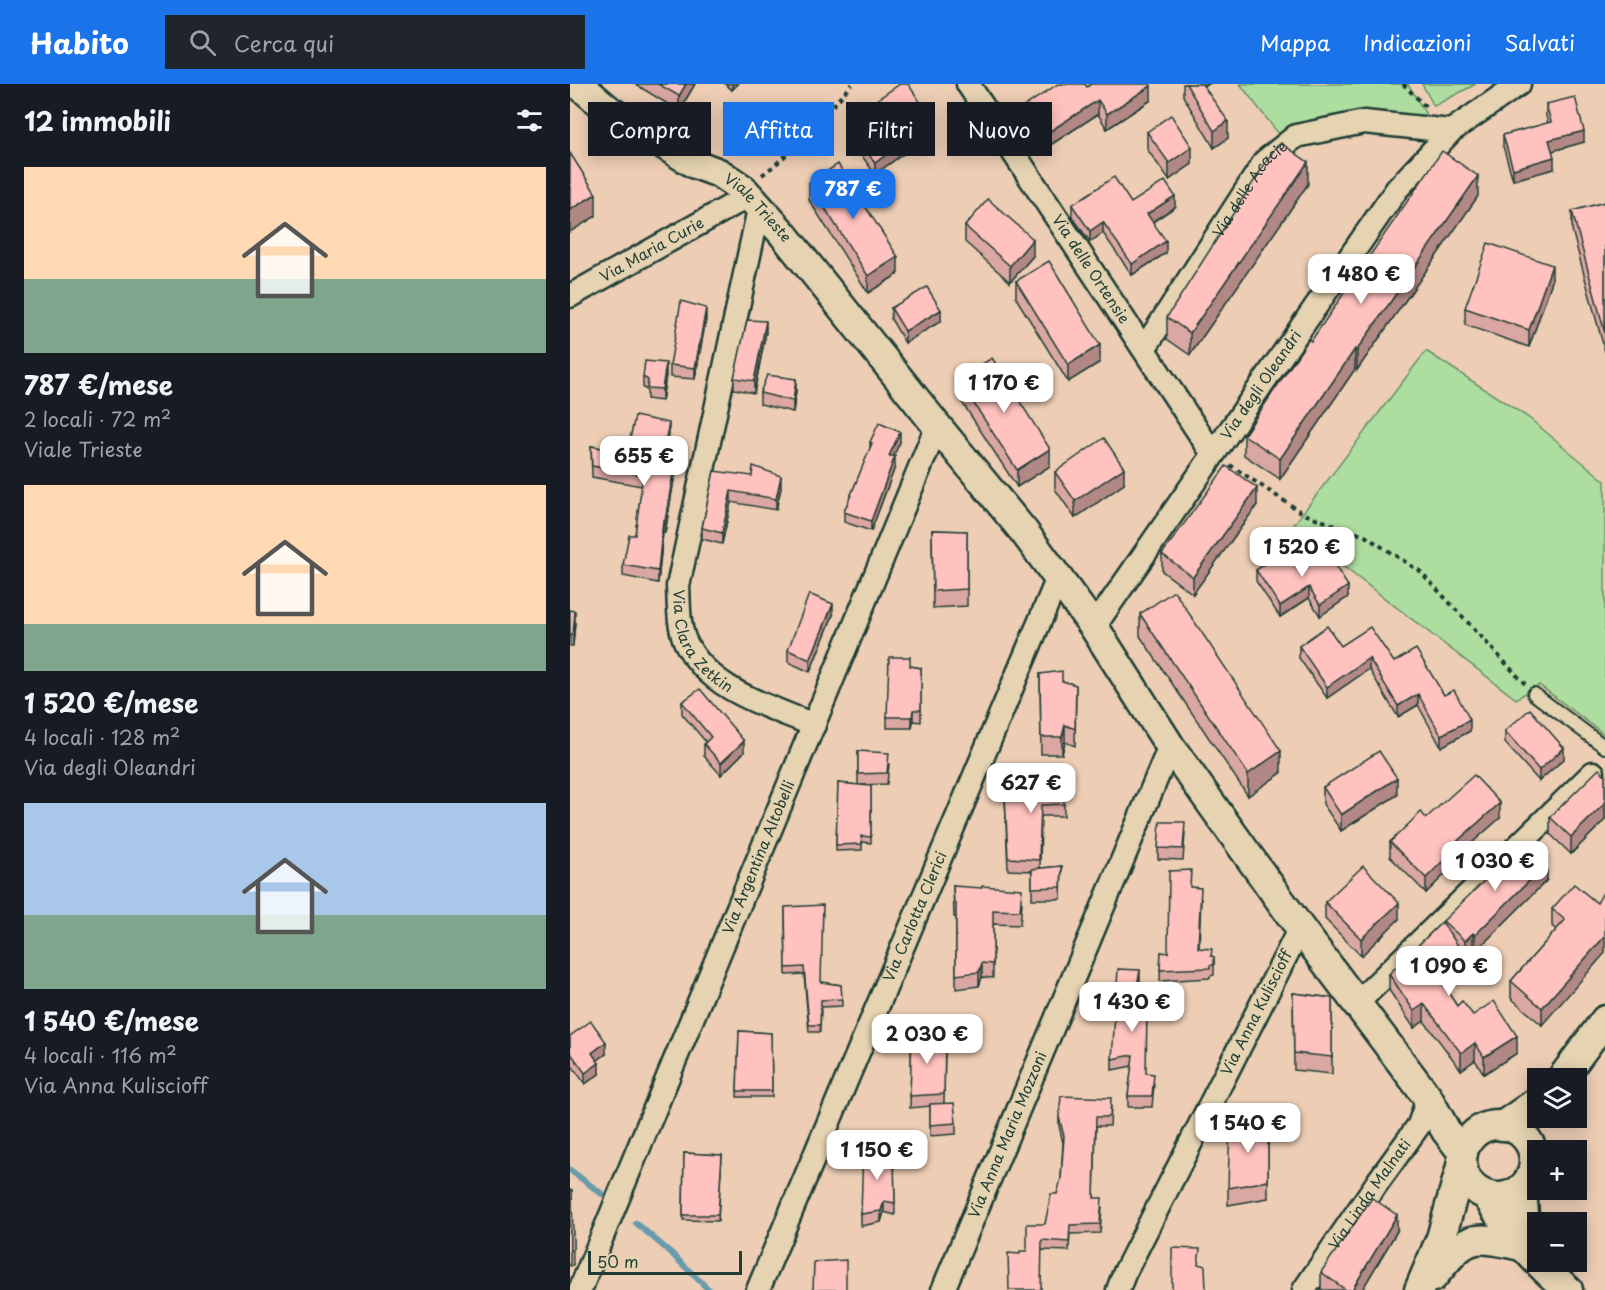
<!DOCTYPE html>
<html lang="it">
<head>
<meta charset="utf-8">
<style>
  body { margin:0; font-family:"Playpen Sans",sans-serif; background:#20242c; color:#f1f3f6; height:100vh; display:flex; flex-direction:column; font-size:22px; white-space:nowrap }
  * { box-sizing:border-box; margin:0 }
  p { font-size:20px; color:#9ea1a6 }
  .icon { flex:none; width:33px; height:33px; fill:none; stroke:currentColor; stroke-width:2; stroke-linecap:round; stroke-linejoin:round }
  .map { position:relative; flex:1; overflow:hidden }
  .panel { display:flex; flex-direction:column; background:#171b24; width:570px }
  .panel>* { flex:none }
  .hud { position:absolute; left:18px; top:18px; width:570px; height:54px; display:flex; gap:12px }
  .fabs { position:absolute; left:957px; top:984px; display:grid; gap:12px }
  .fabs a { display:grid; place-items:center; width:60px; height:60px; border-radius:0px; background:#171b24; box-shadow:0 3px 15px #0003; font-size:30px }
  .scale { position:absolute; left:18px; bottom:15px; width:154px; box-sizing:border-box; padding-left:6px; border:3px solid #1f3d34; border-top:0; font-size:16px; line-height:21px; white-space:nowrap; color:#1f3d34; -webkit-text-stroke:4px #e5d3b1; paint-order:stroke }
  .price { position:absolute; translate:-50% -51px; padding:0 14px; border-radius:12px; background:#fff; color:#222; font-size:20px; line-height:39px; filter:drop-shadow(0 2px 3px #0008) }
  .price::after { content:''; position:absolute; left:50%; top:36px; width:18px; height:14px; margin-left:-9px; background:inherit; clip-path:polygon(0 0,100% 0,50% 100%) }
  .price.current { background:#1a73e8; color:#fff }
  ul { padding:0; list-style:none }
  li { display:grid; align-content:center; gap:12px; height:318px; padding:0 24px }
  li span { display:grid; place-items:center; height:186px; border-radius:0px; color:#555 }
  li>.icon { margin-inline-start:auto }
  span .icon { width:108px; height:108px; fill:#fffc; stroke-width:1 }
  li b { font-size:26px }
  h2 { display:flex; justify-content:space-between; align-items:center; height:72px; padding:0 24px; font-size:26px }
  .pill { padding:0 21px; border-radius:0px; background:#171b24; box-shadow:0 3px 15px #0003; font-size:21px; line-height:54px }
  .pill.current { background:#1a73e8; color:#fff }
  header { display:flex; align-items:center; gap:36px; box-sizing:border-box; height:84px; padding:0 30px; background:#1a73e8; color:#fff }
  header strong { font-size:28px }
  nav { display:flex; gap:33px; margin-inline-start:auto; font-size:21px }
  .search { width:420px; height:54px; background:#20242c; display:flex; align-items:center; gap:15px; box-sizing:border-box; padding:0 21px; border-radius:0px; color:#9ea1a6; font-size:22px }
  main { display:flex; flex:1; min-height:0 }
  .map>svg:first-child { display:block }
</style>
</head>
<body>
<header>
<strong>Habito</strong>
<div class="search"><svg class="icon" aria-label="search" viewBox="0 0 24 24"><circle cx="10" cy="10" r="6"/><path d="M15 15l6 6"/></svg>Cerca qui</div>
<nav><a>Mappa</a><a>Indicazioni</a><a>Salvati</a></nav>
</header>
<main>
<section class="panel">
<h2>12 immobili<svg class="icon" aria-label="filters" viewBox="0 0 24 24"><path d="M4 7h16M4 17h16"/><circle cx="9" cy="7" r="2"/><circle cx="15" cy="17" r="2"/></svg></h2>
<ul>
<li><span style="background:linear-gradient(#ffd9b3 60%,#7fa58c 0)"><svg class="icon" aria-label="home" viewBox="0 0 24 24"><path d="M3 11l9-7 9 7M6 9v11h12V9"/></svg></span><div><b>787 €/mese</b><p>2 locali · 72 m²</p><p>Viale Trieste</p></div></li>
<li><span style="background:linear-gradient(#ffd9b3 75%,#7fa58c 0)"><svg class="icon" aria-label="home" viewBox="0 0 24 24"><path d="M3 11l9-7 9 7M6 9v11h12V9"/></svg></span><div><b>1 520 €/mese</b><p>4 locali · 128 m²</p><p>Via degli Oleandri</p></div></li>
<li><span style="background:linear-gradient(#a9c7e8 60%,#7fa58c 0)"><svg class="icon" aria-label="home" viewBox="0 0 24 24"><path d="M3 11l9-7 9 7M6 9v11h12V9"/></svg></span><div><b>1 540 €/mese</b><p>4 locali · 116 m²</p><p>Via Anna Kuliscioff</p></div></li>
</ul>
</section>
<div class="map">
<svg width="1035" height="1206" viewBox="0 0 1035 1206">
  <rect width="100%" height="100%" fill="#edceb5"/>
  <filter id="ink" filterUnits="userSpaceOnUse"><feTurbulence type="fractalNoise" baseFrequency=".0167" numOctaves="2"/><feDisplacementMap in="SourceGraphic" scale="12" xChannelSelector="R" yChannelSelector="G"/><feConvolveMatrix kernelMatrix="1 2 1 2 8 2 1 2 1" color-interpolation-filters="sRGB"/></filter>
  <g filter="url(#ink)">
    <g fill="#aede9f" stroke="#668e6a" stroke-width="1.5">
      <polygon points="670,0 838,0 861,39 711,53"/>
      <polygon points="852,0 906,0 864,22"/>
      <polygon points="856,267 959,334 1035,397 1035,651 969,601 946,615 722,443"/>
    </g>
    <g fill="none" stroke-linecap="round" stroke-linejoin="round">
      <g stroke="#689bab" stroke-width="6">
        <polyline points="0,1086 32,1110"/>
        <polyline points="66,1139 100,1168 139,1206"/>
      </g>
      <defs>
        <polyline id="service" points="964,610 1035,663"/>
        <g id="minor">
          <path id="s1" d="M 398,0 L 643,370"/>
          <path id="s2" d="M 187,134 L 108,502 C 109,520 108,540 115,557 C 138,606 198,622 244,641"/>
          <path id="s3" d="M 0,212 L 166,119"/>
          <path id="s4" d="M 574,265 L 695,77 L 726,52 L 794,38 L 881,47"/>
          <path id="s5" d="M 524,543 L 827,105 L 881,47 L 949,0"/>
          <polyline points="787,919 1023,689"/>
          <path id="s6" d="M 10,1206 L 367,342"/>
          <path id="s7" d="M 188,1206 L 488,494"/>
          <path id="s8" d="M 373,1206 L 600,662"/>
          <path id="s9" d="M 548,1206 L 554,1190 L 730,844"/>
          <path id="s10" d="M 734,1206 L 807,1099 L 849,1041 L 858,1014"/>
        </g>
        <g id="tertiary">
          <path id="s11" d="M 8,0 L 40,27 L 125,80 L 149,89 L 173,105 L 213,150 L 367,342 L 455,449 L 524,543 L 600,662 L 730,844 L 858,1014 L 876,1047 L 893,1069"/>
          <polyline points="992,994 1035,936"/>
          <circle cx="928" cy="1077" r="36"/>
          <polyline points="932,1042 968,1017"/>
          <polyline points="952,1104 954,1131 968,1171"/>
          <path d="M 917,1112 C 941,1151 963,1176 998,1206"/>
          <path d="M 863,1193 C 896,1152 900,1150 951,1162"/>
          <polyline points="849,1206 871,1154 892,1079"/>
        </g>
      </defs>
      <use href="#service" stroke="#1f3d34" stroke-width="16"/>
      <use href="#minor" stroke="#1f3d34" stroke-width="27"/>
      <use href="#tertiary" stroke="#1f3d34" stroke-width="33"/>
      <g stroke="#1f3d34" stroke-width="4" stroke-dasharray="4.5 4.5" stroke-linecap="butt">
        <polyline points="833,0 856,23"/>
        <path d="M 192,91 C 226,66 254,31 282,0"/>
        <polyline points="660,381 734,430 795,452 851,488 955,600"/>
      </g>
      <use href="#service" stroke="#e5d3b1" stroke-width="12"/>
      <use href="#minor" stroke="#e5d3b1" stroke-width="22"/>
      <use href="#tertiary" stroke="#e5d3b1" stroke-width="28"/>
    </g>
    <g fill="#dba7a3" stroke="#1f3d34" stroke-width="1.5">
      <polygon points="65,0 125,0 109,27"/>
      <polygon points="155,0 168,0 162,6"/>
      <polygon points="613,0 639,0 634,3 658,54 644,64 613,12"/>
      <polygon points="517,3 581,16 537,45 528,30 468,69 449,40 449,26"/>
      <polygon points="308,15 353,34 328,51 333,70 305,90 284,61 284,50 311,30 308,26"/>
      <polygon points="976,20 1014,58 982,67 984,85 943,96 933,62 933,51 978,39 976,32"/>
      <polygon points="577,48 622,80 599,96 577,65"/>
      <polygon points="239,99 328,190 298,209 239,116"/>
      <polygon points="738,100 620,271 597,255 597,233"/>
      <polygon points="908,112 787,286 785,285 710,395 674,371 674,351 741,257"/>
      <polygon points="1035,118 1035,268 1002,146 1002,127"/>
      <polygon points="561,119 605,123 583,138 596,169 562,191 533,149 520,158 502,132 502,121"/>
      <polygon points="395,142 463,172 440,198 395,158"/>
      <polygon points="446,197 530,278 498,298 446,214"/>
      <polygon points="982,197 959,263 895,241 895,224"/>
      <polygon points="321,224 371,237 335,259 321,235"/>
      <polygon points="136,235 125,295 100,293 100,281"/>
      <polygon points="196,248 184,309 164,305 164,294"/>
      <polygon points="96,291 92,317 77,315 77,306 73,304 73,293"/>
      <polygon points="388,295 480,382 447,403 388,312"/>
      <polygon points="226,307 223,328 190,320 190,309"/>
      <polygon points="99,350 94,372 106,384 95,449 93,448 88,499 53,492 53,481 65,451 72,402 22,393 21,362 57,369"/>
      <polygon points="300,358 330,358 323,372 325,383 301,447 274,438 274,428 300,365"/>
      <polygon points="144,387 211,404 206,426 161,418 152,460 132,455 132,444"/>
      <polygon points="485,388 554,400 505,434 485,405"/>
      <polygon points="687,421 623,510 592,487 592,470"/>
      <polygon points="362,446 397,447 397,522 363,524"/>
      <polygon points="686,486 778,513 750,532 739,514 710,533 686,497"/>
      <polygon points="0,526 5,538 3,562 0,562"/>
      <polygon points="570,530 711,689 678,712 570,552"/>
      <polygon points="263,531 240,588 218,578 218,566"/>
      <polygon points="729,562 771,562 824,578 874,611 900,647 871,663 848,621 828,633 799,585 757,614 729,574"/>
      <polygon points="340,582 351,584 351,638 343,637 342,644 317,644 317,633"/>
      <polygon points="470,590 492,597 506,601 505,662 495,658 492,670 471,670"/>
      <polygon points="112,618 174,668 151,691 134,672 134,660 136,658 112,630"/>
      <polygon points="935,647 994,675 969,697 935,659"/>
      <polygon points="288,667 319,680 317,700 291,701 301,702 301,759 292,758 292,766 266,767 268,699 288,701"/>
      <polygon points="1035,691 1035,736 1001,770 980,750 980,733"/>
      <polygon points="753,703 827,711 771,747 753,720"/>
      <polygon points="435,712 494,720 494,732 471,732 470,784 492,782 491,815 462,815 462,787 438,786"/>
      <polygon points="856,734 930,734 886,773 886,779 856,809 820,773 820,758"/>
      <polygon points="615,749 613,776 588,775 588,764"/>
      <polygon points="977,796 905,868 903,865 895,874 889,868 889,880 871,898 887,922 903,931 947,969 914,990 905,976 891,986 854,937 844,944 819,906 819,890 872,838"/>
      <polygon points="383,802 452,819 450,841 423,840 423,894 412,893 409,902 386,905 386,833 384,833"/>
      <polygon points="620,803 631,815 629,864 642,872 644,873 644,891 640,892 640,894 590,897 591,868 598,869"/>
      <polygon points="755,818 829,835 791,872 755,835"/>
      <polygon points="1027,819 972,941 941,914 941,897 986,846 982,842 982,825"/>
      <polygon points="215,823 251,898 271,901 272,922 251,923 250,948 239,948 234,890 216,891"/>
      <polygon points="570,897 565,925 576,989 584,1000 582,1023 558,1023 558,1012 562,982 542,986 542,975"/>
      <polygon points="723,909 762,914 762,990 724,986"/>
      <polygon points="342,946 362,956 375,958 374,1019 386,1039 386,1050 360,1052 360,1022 340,1024"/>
      <polygon points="169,947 201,949 202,1013 167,1013"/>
      <polygon points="0,952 36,970 27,976 29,990 15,1000 0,979"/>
      <polygon points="541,1023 540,1042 526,1042 524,1114 532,1123 530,1149 500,1150 499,1167 472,1166 450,1170 457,1167 475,1140 487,1110 491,1095 493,1059 489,1042 489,1033"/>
      <polygon points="698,1041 698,1114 658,1121 658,1104"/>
      <polygon points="114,1069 152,1071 148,1137 113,1136"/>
      <polygon points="313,1076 324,1077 325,1131 314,1128 311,1138 291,1142 291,1130"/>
      <polygon points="0,1106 2,1106 3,1181 0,1182"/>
      <polygon points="827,1147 792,1206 753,1206 751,1205 751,1188"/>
    </g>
    <g fill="#b28885" stroke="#1f3d34" stroke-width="1.5">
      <polygon points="116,0 125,0 109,27 109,12"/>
      <polygon points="162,0 168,0 162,6"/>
      <polygon points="581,2 581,16 537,45 537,30"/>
      <polygon points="528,16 528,30 468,69 468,55"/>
      <polygon points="353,22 353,34 322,55 322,44"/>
      <polygon points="658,37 658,54 644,64 644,47"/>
      <polygon points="1014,47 1014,58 979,68 979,56"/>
      <polygon points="333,58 333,70 305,90 305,79"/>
      <polygon points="622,63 622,80 599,96 599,79"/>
      <polygon points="984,73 984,85 943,96 943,85"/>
      <polygon points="738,78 738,100 620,271 620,249"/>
      <polygon points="908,92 908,112 787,286 787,266"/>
      <polygon points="26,110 26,132 0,148 0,126"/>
      <polygon points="605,112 605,123 577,141 577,130"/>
      <polygon points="533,138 533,149 520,158 520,147"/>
      <polygon points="463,155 463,172 440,198 440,182"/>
      <polygon points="596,157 596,169 562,191 562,180"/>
      <polygon points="328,173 328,190 298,209 298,192"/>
      <polygon points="982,181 982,197 959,263 959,246"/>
      <polygon points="136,224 136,235 125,295 125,284"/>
      <polygon points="371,226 371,237 335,259 335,247"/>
      <polygon points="196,237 196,248 184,309 184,297"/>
      <polygon points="530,261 530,278 498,298 498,281"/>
      <polygon points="785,265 785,285 710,395 710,375"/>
      <polygon points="96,279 96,291 92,317 92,305"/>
      <polygon points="226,295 226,307 223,328 223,317"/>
      <polygon points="99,339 99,350 92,383 92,372"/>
      <polygon points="330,348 330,358 319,382 319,372"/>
      <polygon points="480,365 480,382 447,403 447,386"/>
      <polygon points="106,372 106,384 95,449 95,437"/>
      <polygon points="325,372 325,383 301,447 301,437"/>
      <polygon points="554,384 554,400 505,434 505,417"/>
      <polygon points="211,392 211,404 206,426 206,415"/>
      <polygon points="687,404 687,421 623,510 623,493"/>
      <polygon points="161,407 161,418 152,460 152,449"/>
      <polygon points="93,437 93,448 88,499 88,487"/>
      <polygon points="778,502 778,513 750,532 750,521"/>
      <polygon points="739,503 739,514 710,533 710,522"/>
      <polygon points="263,520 263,531 240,588 240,576"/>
      <polygon points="5,527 5,538 3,562 3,551"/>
      <polygon points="799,574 799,585 757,614 757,603"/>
      <polygon points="848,610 848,621 828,633 828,622"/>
      <polygon points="343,626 343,637 342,644 342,633"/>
      <polygon points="900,636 900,647 871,663 871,651"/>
      <polygon points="495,641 495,658 492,670 492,653"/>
      <polygon points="174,657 174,668 151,691 151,679"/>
      <polygon points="994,664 994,675 969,697 969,686"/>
      <polygon points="711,667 711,689 678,712 678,690"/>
      <polygon points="827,694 827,711 771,747 771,731"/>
      <polygon points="930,719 930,734 886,773 886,779 856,809 856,794 883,761"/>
      <polygon points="1035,719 1035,736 1001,770 1001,753"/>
      <polygon points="977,779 977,796 905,868 905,851"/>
      <polygon points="829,819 829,835 791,872 791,855"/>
      <polygon points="903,849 903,865 895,874 895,857"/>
      <polygon points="1035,852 1035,869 972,941 972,924"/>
      <polygon points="889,863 889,880 865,905 865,888"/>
      <polygon points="412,879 412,893 409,902 409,888"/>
      <polygon points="570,886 570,897 563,936 563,925"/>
      <polygon points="854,920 854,937 844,944 844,927"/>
      <polygon points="947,952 947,969 914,990 914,973"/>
      <polygon points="36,958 36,970 22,980 22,969"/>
      <polygon points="905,959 905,976 891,986 891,969"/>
      <polygon points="29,979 29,990 15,1000 15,989"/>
      <polygon points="314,1117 314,1128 311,1138 311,1127"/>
      <polygon points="827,1131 827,1147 792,1206 782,1206"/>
    </g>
    <g fill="#ffc2be" stroke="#1f3d34" stroke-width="1.5">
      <polygon points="88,0 116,0 109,12"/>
      <polygon points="330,0 338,0 353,22 322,44 333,58 305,79 284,50 316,26 308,15"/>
      <polygon points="488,0 515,0 517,3 521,0 580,0 581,2 537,30 528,16 468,55 449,26"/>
      <polygon points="616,0 632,0 658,37 644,47"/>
      <polygon points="1005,13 1014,47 979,56 984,73 943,85 933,51 981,38 976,20"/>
      <polygon points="601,31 622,63 599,79 577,48"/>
      <polygon points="711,59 738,78 620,249 597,233 705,64"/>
      <polygon points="872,67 908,92 787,266 785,265 710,375 674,351 739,255 741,257"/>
      <polygon points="0,69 26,110 0,126"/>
      <polygon points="268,80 328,173 298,192 239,99"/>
      <polygon points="544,93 561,119 595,97 605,112 577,130 596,157 562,180 533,138 520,147 502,121"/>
      <polygon points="418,115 463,155 440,182 395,142"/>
      <polygon points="1035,118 1035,249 1002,127"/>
      <polygon points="918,159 982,181 959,246 895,224"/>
      <polygon points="479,177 530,261 498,281 446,197"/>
      <polygon points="357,203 371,226 335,247 321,224"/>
      <polygon points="111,217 136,224 125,284 100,281"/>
      <polygon points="177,236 196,237 184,297 164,294"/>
      <polygon points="422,274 480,365 447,386 388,295"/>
      <polygon points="75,277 96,279 92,305 77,304 78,296 73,293"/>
      <polygon points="197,291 226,295 223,317 190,309"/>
      <polygon points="65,332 99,339 92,372 106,372 95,437 93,437 88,487 53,481 59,451 65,451 73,391 22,382 21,362 57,369"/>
      <polygon points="309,339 330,348 319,372 325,372 301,437 274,428 302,359 300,358"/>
      <polygon points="534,354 554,384 505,417 485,388"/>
      <polygon points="183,382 211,392 206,415 161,407 152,449 132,444 144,387 182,392"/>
      <polygon points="656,382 687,404 623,493 592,470"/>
      <polygon points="362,446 397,447 397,505 363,507"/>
      <polygon points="755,466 778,502 750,521 739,503 710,522 686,486 715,467 727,485"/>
      <polygon points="604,507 711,667 678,690 570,530"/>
      <polygon points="239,510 263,520 240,576 218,566"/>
      <polygon points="0,526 5,527 3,551 0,551"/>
      <polygon points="757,542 771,562 800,543 824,578 846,565 874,611 884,606 900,636 871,651 848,610 828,622 799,574 757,603 729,562"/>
      <polygon points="319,573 340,573 340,582 351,584 351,626 343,626 342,633 317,633"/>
      <polygon points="492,587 492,597 506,601 505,645 495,641 492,653 471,653 470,590"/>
      <polygon points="130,605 174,657 151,679 134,660 141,653 112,618"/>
      <polygon points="960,625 994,664 969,686 935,647"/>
      <polygon points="288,667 319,669 317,689 288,690"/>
      <polygon points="809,667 827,694 771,731 753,703"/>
      <polygon points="1029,685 1035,691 1035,719 1001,753 980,733"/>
      <polygon points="456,687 493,690 494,720 471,721 469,776 438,774 435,712 457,713"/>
      <polygon points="904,691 930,719 883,761 886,764 856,794 820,758 851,728 856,734"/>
      <polygon points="268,699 301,702 301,753 291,752 292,760 266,761"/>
      <polygon points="590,738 615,738 613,765 588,764"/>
      <polygon points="955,757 977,779 905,851 903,849 895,857 873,837"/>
      <polygon points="492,782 491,803 462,804 462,785"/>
      <polygon points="793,782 829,819 791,855 755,818"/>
      <polygon points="621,786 620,803 631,804 628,864 642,865 641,872 644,873 644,881 640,881 640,884 590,886 591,868 598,869 599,787"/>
      <polygon points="1004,800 1027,819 1035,805 1035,852 972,924 941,897 995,836 982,825"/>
      <polygon points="383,802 412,804 412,802 452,805 450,827 423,826 423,880 412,879 409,888 386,891 386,819 384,819"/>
      <polygon points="253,821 251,898 271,901 272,915 251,916 250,941 239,941 234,883 216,884 215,823"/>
      <polygon points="872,838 889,863 865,888 887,922 892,917 903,931 924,917 947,952 914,973 905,959 891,969 854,920 844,927 819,890"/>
      <polygon points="548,885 570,886 563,925 577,925 576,989 584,990 582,1012 558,1012 563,971 542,975"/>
      <polygon points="723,909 762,914 762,973 724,969"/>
      <polygon points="21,937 36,958 22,969 29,979 15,989 0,968 0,952"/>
      <polygon points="342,946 362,948 360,956 375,958 374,1010 340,1012"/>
      <polygon points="169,947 201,949 202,1007 167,1007"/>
      <polygon points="491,1012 541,1014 540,1033 526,1033 524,1114 532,1114 530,1140 500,1141 499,1158 472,1156 471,1206 439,1206 438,1169 450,1170 450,1167 457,1167 457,1140 475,1140 481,1110 487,1110 491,1095 494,1052 489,1033"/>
      <polygon points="384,1019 386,1039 360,1041 360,1020"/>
      <polygon points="660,1036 698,1041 698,1097 658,1104"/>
      <polygon points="313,1064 312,1076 324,1077 325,1119 314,1117 311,1127 291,1130 293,1065"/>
      <polygon points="114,1069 152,1071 148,1131 113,1131"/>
      <polygon points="0,1106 2,1106 3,1166 0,1166"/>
      <polygon points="802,1114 827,1131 782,1206 776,1206 751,1188"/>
      <polygon points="602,1164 630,1165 628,1180 635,1182 636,1206 602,1206"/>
      <polygon points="276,1176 276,1206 243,1206 244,1178"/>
    </g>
  </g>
  <g text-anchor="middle" stroke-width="4.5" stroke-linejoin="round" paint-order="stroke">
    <g font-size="15" fill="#1f3d34" stroke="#e5d3b1">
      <text dy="5" stroke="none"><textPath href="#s4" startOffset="192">Via delle Acacie</textPath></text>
      <text dy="5" stroke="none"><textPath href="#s11" startOffset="220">Viale Trieste</textPath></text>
      <text dy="5" stroke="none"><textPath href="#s3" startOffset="94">Via Maria Curie</textPath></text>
      <text dy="5" stroke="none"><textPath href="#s1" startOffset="222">Via delle Ortensie</textPath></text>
      <text dy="5" stroke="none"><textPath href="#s5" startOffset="294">Via degli Oleandri</textPath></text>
      <text dy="5" stroke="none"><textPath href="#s2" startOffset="440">Via Clara Zetkin</textPath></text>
      <text dy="5" stroke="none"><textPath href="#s6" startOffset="468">Via Argentina Altobelli</textPath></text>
      <text dy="5" stroke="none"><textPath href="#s7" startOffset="405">Via Carlotta Clerici</textPath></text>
      <text dy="5" stroke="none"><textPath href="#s9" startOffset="310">Via Anna Kuliscioff</textPath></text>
      <text dy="5" stroke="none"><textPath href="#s8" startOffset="168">Via Anna Maria Mozzoni</textPath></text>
      <text dy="5" stroke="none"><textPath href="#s10" startOffset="116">Via Linda Malnati</textPath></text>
    </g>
  </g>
</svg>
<div class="fabs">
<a><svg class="icon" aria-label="layers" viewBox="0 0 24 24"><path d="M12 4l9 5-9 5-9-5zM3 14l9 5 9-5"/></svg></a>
<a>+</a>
<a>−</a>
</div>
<div class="scale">50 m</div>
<b class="price current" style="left:283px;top:136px">787 €</b>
<b class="price" style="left:791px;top:221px">1 480 €</b>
<b class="price" style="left:434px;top:330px">1 170 €</b>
<b class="price" style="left:74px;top:403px">655 €</b>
<b class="price" style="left:732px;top:494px">1 520 €</b>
<b class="price" style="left:461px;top:730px">627 €</b>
<b class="price" style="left:925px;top:808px">1 030 €</b>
<b class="price" style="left:879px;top:913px">1 090 €</b>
<b class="price" style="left:562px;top:949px">1 430 €</b>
<b class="price" style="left:357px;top:981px">2 030 €</b>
<b class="price" style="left:678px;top:1070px">1 540 €</b>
<b class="price" style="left:307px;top:1097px">1 150 €</b>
<div class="hud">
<a class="pill">Compra</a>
<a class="pill current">Affitta</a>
<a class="pill">Filtri</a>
<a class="pill">Nuovo</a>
</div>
</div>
</main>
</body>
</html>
